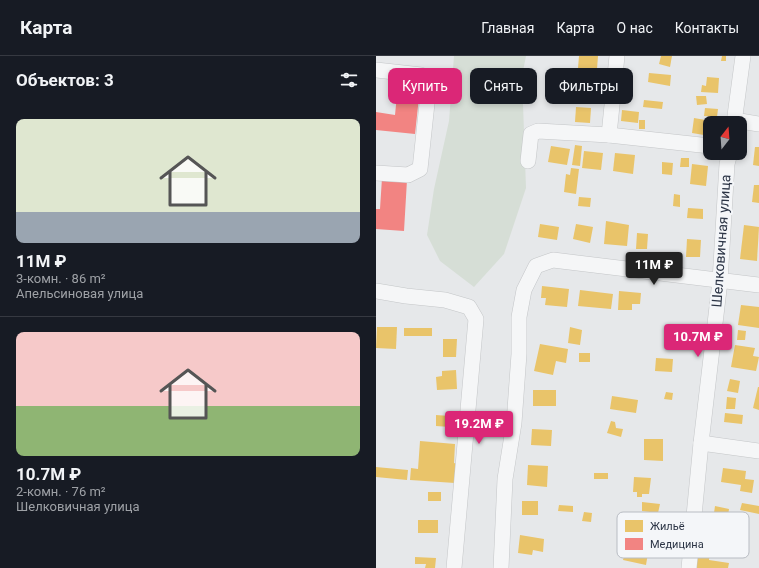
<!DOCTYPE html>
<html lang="ru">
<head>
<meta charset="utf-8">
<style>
  body { margin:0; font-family:Roboto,sans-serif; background:#20242c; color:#f1f3f6; height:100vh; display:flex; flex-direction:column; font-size:15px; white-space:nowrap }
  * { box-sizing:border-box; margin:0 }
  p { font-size:13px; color:#9ea1a6 }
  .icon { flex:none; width:22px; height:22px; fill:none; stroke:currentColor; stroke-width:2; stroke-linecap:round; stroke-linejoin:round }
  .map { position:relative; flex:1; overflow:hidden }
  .drawer { display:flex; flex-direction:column; background:#171b24; width:376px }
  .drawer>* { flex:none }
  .guide { position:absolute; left:12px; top:12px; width:311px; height:36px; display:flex; gap:8px }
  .needle { width:26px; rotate:17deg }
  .fabs { position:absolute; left:327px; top:60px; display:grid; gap:8px }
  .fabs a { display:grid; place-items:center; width:44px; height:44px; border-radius:8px; background:#171b24; box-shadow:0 2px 6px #0003; font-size:20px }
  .price { position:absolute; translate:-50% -34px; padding:0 9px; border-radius:4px; background:#db2777; color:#fff; font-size:13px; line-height:26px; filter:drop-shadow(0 1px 2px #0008) }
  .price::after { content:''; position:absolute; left:50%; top:24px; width:12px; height:9px; margin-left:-6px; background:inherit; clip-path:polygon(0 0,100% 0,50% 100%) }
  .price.on { background:#222; color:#fff }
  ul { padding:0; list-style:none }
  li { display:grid; align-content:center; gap:8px; height:212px; padding:0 16px }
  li+li { border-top:1px solid #363941 }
  li span { display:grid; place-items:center; height:124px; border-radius:8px; color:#555 }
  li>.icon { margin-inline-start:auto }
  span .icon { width:72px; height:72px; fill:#fffc; stroke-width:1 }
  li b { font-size:17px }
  h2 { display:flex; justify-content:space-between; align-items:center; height:48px; padding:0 16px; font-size:17px }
  .tag { padding:0 14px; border-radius:8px; background:#171b24; box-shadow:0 2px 6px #0003; font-size:14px; line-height:36px }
  .tag.on { background:#db2777; color:#fff }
  header { display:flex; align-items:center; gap:24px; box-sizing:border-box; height:56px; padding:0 20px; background:#171b24; border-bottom:1px solid #363941 }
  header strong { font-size:19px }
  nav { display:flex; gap:22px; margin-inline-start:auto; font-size:14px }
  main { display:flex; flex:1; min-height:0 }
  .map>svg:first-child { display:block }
</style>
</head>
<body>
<header>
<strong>Карта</strong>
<nav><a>Главная</a><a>Карта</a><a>О нас</a><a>Контакты</a></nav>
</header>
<main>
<section class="drawer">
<h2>Объектов: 3<svg class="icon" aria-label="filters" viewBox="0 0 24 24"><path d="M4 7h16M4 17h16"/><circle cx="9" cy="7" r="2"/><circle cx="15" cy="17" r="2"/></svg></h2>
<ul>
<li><span style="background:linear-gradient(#dfe7d0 75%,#9aa5b1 0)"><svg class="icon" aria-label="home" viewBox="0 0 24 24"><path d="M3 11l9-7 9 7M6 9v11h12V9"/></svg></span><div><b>11M ₽</b><p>3-комн. · 86 m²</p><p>Апельсиновая улица</p></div></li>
<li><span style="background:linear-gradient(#f6c9c9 60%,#8fb573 0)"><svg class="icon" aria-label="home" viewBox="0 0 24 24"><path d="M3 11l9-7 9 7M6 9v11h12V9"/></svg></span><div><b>10.7M ₽</b><p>2-комн. · 76 m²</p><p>Шелковичная улица</p></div></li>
</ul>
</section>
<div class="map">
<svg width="383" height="512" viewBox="0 0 383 512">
  <rect width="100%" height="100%" fill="#e6e8ea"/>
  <polygon fill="#d6ded6" points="78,0 150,0 146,20 150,132 128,198 98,231 64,205 51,179 58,133 73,65"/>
  <g fill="#e9c46a">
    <polygon points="203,0 222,0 221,13 202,12"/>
    <polygon points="285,0 296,0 294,11 283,8"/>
    <polygon points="346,0 350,0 350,5 345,5"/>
    <polygon points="273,17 295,19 294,30 272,26"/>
    <polygon points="331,21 343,22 342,37 325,36 326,29 330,30"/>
    <polygon points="320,40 330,40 331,48 321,49"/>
    <polygon points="268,44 287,46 286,53 267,51"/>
    <polygon points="200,51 215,52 214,67 199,66"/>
    <polygon points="329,52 342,53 341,61 328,60"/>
    <polygon points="246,54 263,56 262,67 245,65"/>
    <polygon points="318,62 341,66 334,67 334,80 316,77"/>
    <rect x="263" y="64" width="6" height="9"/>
    <polygon points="199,89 206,90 204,110 196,109"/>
    <polygon points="175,90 194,93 191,109 172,106"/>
    <polygon points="379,91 383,91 383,110 377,109"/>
    <polygon points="208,95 227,97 225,114 206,112"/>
    <polygon points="239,97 259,99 257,118 237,115"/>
    <polygon points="305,102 313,102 313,111 304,111"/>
    <polygon points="286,106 297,107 296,119 286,118"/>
    <polygon points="316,108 332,110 330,130 314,128"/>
    <polygon points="195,112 203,113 200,138 188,136 190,118 194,119"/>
    <polygon points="378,129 383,129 383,147 376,146"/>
    <polygon points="298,138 304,139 304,151 297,150"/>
    <polygon points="203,141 215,142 214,151 202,150"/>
    <polygon points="312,152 327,153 327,163 311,162"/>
    <polygon points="230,165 253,169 251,190 228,188"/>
    <polygon points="164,168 183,171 181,184 162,181"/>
    <polygon points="200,168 217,171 214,187 197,183"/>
    <polygon points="368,169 383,171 381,205 364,203"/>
    <polygon points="261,177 272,178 271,193 260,193"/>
    <polygon points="311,183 325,184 324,201 310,201"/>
    <polygon points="166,230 193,233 191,251 169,249 170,242 165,242"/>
    <polygon points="204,234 237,238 235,253 202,250"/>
    <polygon points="243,235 265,237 264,248 256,248 256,254 242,254"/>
    <polygon points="365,249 383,251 383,272 362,269"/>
    <polygon points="1,271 21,271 20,293 0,292"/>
    <polygon points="194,271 206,274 204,289 192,287"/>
    <rect x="28" y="272" width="28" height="8"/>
    <polygon points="362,274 370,275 369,284 361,284"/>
    <polygon points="67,283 81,283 80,301 67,301"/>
    <polygon points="164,288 192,293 190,307 180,305 177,319 158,315"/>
    <polygon points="359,289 379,292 377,300 383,301 380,315 355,311"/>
    <rect x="203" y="297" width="11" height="9"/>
    <polygon points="280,302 297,303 296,316 279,315"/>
    <polygon points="80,314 81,333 61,334 60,321 66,320 66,315"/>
    <polygon points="354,323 364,325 362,337 351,335"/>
    <polygon points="382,331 383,331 383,354 377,352"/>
    <rect x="157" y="334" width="23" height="16"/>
    <polygon points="290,336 297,337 296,344 288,343"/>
    <polygon points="236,340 262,344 260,357 234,353"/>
    <polygon points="351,341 360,342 359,353 350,353"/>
    <polygon points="349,357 367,359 366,368 348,366"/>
    <polygon points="60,359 74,360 74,371 60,370"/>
    <polygon points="235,365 239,366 240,372 247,373 245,381 231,377"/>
    <polygon points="156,373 176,374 175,390 155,389"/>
    <polygon points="268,383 287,383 287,405 268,404"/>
    <polygon points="44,385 79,388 78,407 81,408 79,427 34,424 35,412 42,413"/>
    <polygon points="152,409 172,410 171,431 151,429"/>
    <polygon points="0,411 32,414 31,424 0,421"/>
    <polygon points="347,412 370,415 369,423 378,424 376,437 364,435 365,429 345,426"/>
    <rect x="218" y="417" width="14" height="6"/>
    <polygon points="258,421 275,422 273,438 266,438 266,441 261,441 261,436 257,436"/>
    <rect x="52" y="436" width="13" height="9"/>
    <rect x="146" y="445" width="16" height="14"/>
    <polygon points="266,446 284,448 282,457 266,455"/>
    <polygon points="366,447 383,450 383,458 364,454"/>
    <polygon points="183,449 197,450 197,456 182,455"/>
    <polygon points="339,450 353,453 351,466 337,464"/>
    <polygon points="208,456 216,457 215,466 206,465"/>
    <rect x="42" y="464" width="20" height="13"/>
    <polygon points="144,479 168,483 167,496 157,494 156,499 142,497"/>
    <polygon points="250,493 272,497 270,509 247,504"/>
    <polygon points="320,493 334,496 333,504 353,507 352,512 320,512"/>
    <polygon points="39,501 60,502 59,512 49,512 50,508 39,508"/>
  </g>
  <g fill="#f28482">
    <polygon points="22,29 44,32 39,78 0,74 0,56 19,59"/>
    <polygon points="6,122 31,124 28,175 0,173 0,153 4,153"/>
  </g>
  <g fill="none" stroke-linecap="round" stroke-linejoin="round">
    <defs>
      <g id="street">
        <polyline points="0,14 45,19 53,29 44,113 32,119 0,117"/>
        <polyline points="358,64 383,68"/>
        <polyline points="358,67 367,0"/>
        <polyline points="233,79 241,0"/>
        <polyline points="152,105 155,78 162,75 233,79 334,90"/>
        <polyline points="0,235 30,240 69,244 93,251 100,263 78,512"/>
        <polyline points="325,387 383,395"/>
        <polyline points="125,512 129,423 138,367 143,298 143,261 148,234 160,210 177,204 383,229"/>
        <polyline points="313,512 325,387 344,225 351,108 354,97"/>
      </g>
    </defs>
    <use href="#street" stroke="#c4c6c8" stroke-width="16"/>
    <use href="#street" stroke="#f5f6f7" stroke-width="15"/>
  </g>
  <g text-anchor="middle" stroke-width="4" stroke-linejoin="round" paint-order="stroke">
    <g font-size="14" fill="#2b3445" stroke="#f4f6f9">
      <text transform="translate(345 185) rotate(-86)" y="5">Шелковичная улица</text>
    </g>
  </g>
  <rect x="241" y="456" width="132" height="46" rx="6" fill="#f4f6f9" stroke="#b8bcc3" stroke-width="1"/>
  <rect x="249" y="464" width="18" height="12" fill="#e9c46a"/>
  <rect x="249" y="482" width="18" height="12" fill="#f28482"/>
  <g font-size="11" fill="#2b3445">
    <text x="274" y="474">Жильё</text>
    <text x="274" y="492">Медицина</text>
  </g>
</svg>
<div class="fabs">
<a><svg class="needle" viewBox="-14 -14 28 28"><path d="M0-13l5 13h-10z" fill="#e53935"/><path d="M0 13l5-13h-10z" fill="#9ea1a6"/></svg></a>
</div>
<b class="price on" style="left:278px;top:230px">11M ₽</b>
<b class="price" style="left:322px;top:302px">10.7M ₽</b>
<b class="price" style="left:103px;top:389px">19.2M ₽</b>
<div class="guide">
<a class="tag on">Купить</a>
<a class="tag">Снять</a>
<a class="tag">Фильтры</a>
</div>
</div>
</main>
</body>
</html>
